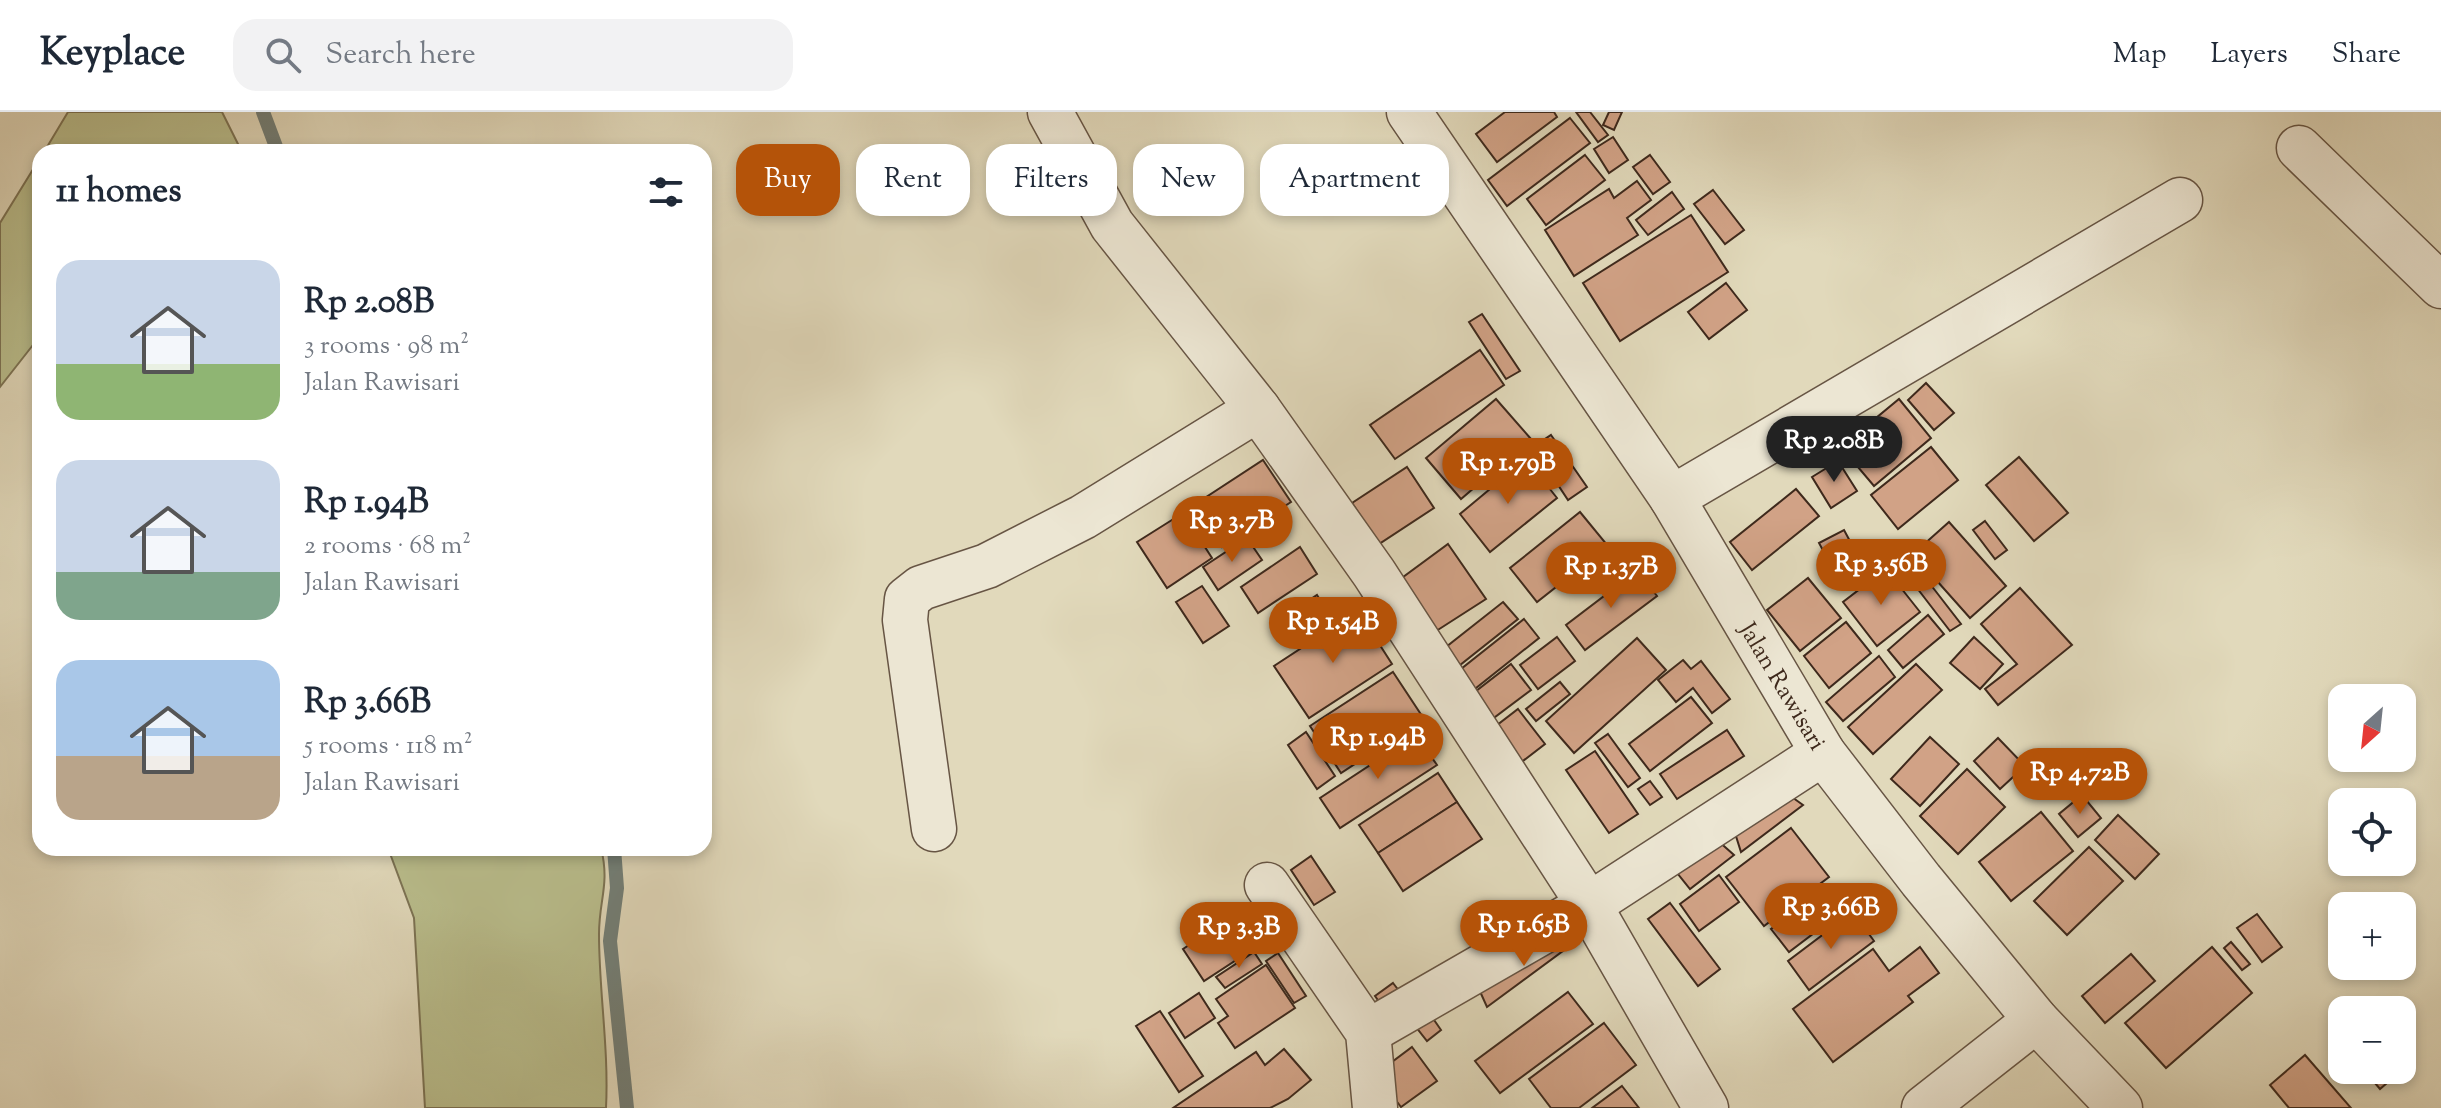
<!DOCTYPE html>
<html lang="en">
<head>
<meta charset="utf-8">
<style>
  body { margin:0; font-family:"Sorts Mill Goudy",serif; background:#f2f2f3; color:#1f2937; height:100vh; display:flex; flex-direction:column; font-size:30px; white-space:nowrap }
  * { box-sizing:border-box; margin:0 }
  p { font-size:26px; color:#747a83 }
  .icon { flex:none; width:44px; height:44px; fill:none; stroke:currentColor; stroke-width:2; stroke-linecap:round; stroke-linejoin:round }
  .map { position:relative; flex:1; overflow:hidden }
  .details { position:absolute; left:32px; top:32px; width:680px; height:712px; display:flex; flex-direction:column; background:#fff; border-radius:24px; box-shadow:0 4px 12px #0003 }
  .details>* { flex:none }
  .banner { position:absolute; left:736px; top:32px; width:760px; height:72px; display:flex; gap:16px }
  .needle { width:52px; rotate:207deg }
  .tools { position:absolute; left:2328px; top:572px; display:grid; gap:16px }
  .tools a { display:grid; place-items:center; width:88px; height:88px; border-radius:16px; background:#fff; box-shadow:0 4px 12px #0003; font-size:40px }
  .price { position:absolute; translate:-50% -68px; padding:0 18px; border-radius:28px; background:#b45309; color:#fff; font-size:26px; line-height:52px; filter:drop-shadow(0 2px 4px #0008) }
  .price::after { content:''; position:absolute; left:50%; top:48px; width:24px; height:18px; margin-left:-12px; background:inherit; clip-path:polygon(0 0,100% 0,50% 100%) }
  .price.on { background:#222; color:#fff }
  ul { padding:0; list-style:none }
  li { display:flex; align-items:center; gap:24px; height:200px; padding:0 24px }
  li span { display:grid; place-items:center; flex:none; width:224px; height:160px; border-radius:24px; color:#555 }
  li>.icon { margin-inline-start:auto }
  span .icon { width:96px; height:96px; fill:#fffc; stroke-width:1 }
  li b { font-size:34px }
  h2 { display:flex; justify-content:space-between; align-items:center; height:96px; padding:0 24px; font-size:34px }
  .tag { padding:0 28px; border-radius:24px; background:#fff; box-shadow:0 4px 12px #0003; font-size:28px; line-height:72px }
  .tag.on { background:#b45309; color:#fff }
  header { display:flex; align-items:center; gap:48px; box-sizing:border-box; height:112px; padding:0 40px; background:#fff; border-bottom:2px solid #e0e1e3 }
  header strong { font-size:38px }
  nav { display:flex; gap:44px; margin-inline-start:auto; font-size:28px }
  .search { width:560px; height:72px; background:#f2f2f3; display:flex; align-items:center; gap:20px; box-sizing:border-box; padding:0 28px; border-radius:24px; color:#747a83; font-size:30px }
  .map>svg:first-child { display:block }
</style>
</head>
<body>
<header>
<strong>Keyplace</strong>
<div class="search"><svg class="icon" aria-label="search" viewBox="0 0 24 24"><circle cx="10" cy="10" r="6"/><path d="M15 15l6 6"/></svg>Search here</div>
<nav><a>Map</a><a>Layers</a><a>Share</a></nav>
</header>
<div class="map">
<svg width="2441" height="996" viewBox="0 0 2441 996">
  <rect width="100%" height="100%" fill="#e1d9bb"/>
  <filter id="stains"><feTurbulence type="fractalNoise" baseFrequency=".0025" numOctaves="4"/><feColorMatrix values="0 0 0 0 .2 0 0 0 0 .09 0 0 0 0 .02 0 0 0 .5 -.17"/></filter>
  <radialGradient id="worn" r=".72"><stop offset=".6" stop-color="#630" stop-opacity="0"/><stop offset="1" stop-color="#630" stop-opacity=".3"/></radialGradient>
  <g fill="#b9bd8c" stroke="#7c7354" stroke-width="2">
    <polygon points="68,0 222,0 242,40 44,40"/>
    <polygon points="40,46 40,224 0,275 0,111"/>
    <path d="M 388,736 L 601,736 C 610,772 599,788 599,822 C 599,880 609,937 606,996 L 425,996 L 414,806 Z"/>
  </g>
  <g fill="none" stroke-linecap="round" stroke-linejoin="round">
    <g stroke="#727f78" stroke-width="14">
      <polyline points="263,0 278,40"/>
      <polyline points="614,736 617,776 610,829 627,996"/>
    </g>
  </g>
  <g fill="#d1a286" stroke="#3e291c" stroke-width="2">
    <polygon points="1505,0 1554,0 1557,5 1497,50 1476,22"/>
    <polygon points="1576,0 1590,0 1608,23 1598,30"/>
    <polygon points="1609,0 1622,0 1614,18 1603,13"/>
    <polygon points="1570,6 1590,31 1507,94 1488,68"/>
    <polygon points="1613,25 1628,48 1609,61 1594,37"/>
    <polygon points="1585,43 1605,68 1546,113 1527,87"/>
    <polygon points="1650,43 1670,70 1653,82 1633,55"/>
    <polygon points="1637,69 1651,88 1627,106 1638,123 1574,164 1545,118 1609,77 1614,86"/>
    <polygon points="1713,78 1744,118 1725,132 1694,92"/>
    <polygon points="1672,80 1684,97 1648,123 1636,108"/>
    <polygon points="1691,103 1728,160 1620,229 1583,171"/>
    <polygon points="1726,171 1747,198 1709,227 1688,200"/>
    <polygon points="1482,202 1520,259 1506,267 1469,210"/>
    <polygon points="1480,238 1504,273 1395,347 1370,313"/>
    <polygon points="1926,271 1954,301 1934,318 1908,288"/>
    <polygon points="1496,287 1531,327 1461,387 1426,346"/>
    <polygon points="1899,287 1931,326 1874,374 1841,335"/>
    <polygon points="1551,323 1587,375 1568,388 1533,335"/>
    <polygon points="1931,335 1958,368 1898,417 1871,383"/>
    <polygon points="2019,345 2068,401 2034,429 1986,373"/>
    <polygon points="1526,347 1557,386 1490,440 1460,402"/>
    <polygon points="1263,348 1291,390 1222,435 1194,393"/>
    <polygon points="1838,349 1857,379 1831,396 1812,365"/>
    <polygon points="1407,355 1434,396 1379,432 1352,391"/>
    <polygon points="1796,377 1819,404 1752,458 1730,430"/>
    <polygon points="1580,400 1608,434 1537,490 1510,456"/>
    <polygon points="1183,401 1212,446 1167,476 1137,430"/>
    <polygon points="1985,409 2007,438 1995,447 1973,418"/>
    <polygon points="1949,410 2006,474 1970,506 1913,442"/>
    <polygon points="1844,418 1867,461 1842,474 1819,431"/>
    <polygon points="1247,426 1262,448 1218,478 1203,455"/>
    <polygon points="1448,432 1486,487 1430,523 1395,471"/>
    <polygon points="1300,435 1317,462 1258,501 1241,475"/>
    <polygon points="1886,457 1920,500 1877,534 1843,490"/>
    <polygon points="1637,459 1657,484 1585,538 1566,513"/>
    <polygon points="1808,466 1841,506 1800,539 1767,498"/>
    <polygon points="1927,468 1961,512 1950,519 1917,476"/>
    <polygon points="1202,474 1229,514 1203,531 1176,490"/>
    <polygon points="2020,476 2072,533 1998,593 1985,577 2017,552 1981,512"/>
    <polygon points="1317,483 1329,502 1290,527 1278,509"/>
    <polygon points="1503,490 1518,507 1455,557 1441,539"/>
    <polygon points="1358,499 1392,552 1309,606 1274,554"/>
    <polygon points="1928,503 1944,522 1903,556 1888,538"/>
    <polygon points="1524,507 1539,526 1471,580 1456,561"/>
    <polygon points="1846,510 1871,541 1829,576 1804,544"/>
    <polygon points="1557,525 1575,549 1538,577 1520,553"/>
    <polygon points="1974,525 2003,552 1980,577 1950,551"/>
    <polygon points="1637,526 1666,558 1574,641 1546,609"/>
    <polygon points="1879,544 1895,565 1843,609 1826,590"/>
    <polygon points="1683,548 1691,557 1701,549 1730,587 1712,601 1693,576 1676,590 1658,568"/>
    <polygon points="1511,552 1531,578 1491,608 1471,583"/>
    <polygon points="1916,552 1942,578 1873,642 1848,615"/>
    <polygon points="1393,560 1424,607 1341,661 1310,614"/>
    <polygon points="1560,570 1570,582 1536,609 1526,597"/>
    <polygon points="1691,585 1712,611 1650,659 1629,632"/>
    <polygon points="1518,597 1545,632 1519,652 1492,617"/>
    <polygon points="1727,618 1744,644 1677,687 1660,662"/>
    <polygon points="1306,620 1335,664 1317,677 1288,633"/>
    <polygon points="1608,622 1640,666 1628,675 1595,631"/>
    <polygon points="1416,623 1437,653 1340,716 1320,686"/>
    <polygon points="1930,625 1959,652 1920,694 1891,667"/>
    <polygon points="1998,626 2025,654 2000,677 1974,649"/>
    <polygon points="1595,639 1638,702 1609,721 1566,658"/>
    <polygon points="1967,657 2005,695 1958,742 1920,704"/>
    <polygon points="1438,661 1457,690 1378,741 1359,713"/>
    <polygon points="1650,669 1662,685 1650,693 1638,677"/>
    <polygon points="1782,678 1803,693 1741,740 1735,721"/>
    <polygon points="2082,683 2101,706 2078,725 2059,702"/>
    <polygon points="1457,690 1482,727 1403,779 1378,741"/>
    <polygon points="2041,700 2073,739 2011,789 1979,750"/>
    <polygon points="2118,703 2159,742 2135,767 2095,728"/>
    <polygon points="1791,716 1829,765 1764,814 1726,765"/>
    <polygon points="1716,727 1734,743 1690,777 1670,752"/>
    <polygon points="2089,735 2123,769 2067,823 2034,789"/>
    <polygon points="1311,744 1335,780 1314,793 1291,758"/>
    <polygon points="1719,763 1739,790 1699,819 1680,792"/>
    <polygon points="1826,776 1843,799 1789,840 1771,817"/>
    <polygon points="1670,791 1720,857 1698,874 1648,807"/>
    <polygon points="1853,800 1874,829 1809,878 1788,849"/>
    <polygon points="2257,802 2282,835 2262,850 2237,816"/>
    <polygon points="1232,805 1253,837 1204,869 1183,837"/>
    <polygon points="1564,818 1575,830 1487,895 1478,875"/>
    <polygon points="2231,830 2250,852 2242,858 2224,836"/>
    <polygon points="1920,835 1939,861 1908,884 1913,890 1833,950 1793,897 1873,837 1889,859"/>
    <polygon points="2212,835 2252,881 2166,956 2125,911"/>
    <polygon points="1254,840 1262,852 1225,876 1216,865"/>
    <polygon points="1278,841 1306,884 1294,891 1266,849"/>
    <polygon points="2131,842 2155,869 2105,911 2082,884"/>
    <polygon points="1266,853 1295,896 1235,936 1218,911 1228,904 1216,887"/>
    <polygon points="1393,871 1403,884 1385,898 1375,884"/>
    <polygon points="1568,880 1593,912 1500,981 1475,949"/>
    <polygon points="1199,881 1215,906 1185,926 1169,901"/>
    <polygon points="1160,899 1203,964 1179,980 1136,914"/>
    <polygon points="1432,905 1441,918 1427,929 1416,915"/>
    <polygon points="1604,911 1636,953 1579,996 1551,996 1529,967"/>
    <polygon points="1412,935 1437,969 1401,995 1376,962"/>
    <polygon points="1284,937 1311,968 1288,987 1270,996 1173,996 1256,940 1265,953"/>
    <polygon points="2305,943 2351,996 2289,996 2270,973"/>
    <polygon points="2364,958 2402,958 2380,977"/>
    <polygon points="1622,974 1639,996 1592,996"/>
  </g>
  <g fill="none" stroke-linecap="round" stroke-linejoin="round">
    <defs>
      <g id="minor">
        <polyline points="1050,0 1112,113 1258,297 1374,461 1589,793 1706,996"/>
        <polyline points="1409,0 1672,386 1823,641 1921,768 2036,908 2120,996"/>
        <polyline points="2299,36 2441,174"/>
        <polyline points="1672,386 2180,88"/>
        <polyline points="934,717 905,508 907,487 921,476 987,454 1083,405 1258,297"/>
        <polyline points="1267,773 1368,920 1375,996"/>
        <polyline points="1368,920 1589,793 1823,641"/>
        <polyline points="1924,996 2036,908"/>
      </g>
    </defs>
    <use href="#minor" stroke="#675544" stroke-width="47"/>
    <use href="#minor" stroke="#ece6d3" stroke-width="44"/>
  </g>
  <g text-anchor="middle" stroke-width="7" stroke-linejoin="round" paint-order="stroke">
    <g font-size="24" fill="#3e291c" stroke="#ece6d3">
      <text transform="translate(1783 574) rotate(59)" y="8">Jalan Rawisari</text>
    </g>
  </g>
  <rect width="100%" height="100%" filter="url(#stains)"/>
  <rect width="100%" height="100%" fill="url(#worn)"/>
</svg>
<div class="tools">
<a><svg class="needle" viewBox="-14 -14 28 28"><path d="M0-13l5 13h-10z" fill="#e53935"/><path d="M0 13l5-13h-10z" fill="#747a83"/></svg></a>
<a><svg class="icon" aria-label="locate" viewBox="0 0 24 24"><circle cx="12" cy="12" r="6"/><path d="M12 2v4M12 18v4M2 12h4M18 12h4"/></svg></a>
<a>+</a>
<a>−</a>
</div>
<b class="price on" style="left:1834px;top:372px">Rp 2.08B</b>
<b class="price" style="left:1508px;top:394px">Rp 1.79B</b>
<b class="price" style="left:1232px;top:452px">Rp 3.7B</b>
<b class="price" style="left:1881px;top:495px">Rp 3.56B</b>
<b class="price" style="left:1611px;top:498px">Rp 1.37B</b>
<b class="price" style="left:1333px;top:553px">Rp 1.54B</b>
<b class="price" style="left:1378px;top:669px">Rp 1.94B</b>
<b class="price" style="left:2080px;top:704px">Rp 4.72B</b>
<b class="price" style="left:1831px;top:839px">Rp 3.66B</b>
<b class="price" style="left:1524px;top:856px">Rp 1.65B</b>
<b class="price" style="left:1239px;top:858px">Rp 3.3B</b>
<div class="banner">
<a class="tag on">Buy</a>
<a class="tag">Rent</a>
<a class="tag">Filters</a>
<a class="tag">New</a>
<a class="tag">Apartment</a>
</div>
<section class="details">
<h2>11 homes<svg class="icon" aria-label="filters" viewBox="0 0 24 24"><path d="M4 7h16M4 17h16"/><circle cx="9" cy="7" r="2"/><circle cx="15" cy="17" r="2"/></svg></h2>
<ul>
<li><span style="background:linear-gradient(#c9d6e8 65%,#8fb573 0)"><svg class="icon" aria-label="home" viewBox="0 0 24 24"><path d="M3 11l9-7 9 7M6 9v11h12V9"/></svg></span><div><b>Rp 2.08B</b><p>3 rooms · 98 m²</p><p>Jalan Rawisari</p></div></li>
<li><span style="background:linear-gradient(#c9d6e8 70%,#7fa58c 0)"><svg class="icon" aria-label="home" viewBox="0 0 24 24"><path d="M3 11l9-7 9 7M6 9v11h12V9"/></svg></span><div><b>Rp 1.94B</b><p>2 rooms · 68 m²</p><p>Jalan Rawisari</p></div></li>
<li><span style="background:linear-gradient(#a9c7e8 60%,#b9a48a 0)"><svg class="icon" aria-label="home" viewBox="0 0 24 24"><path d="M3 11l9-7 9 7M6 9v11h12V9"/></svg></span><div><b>Rp 3.66B</b><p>5 rooms · 118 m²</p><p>Jalan Rawisari</p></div></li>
</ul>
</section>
</div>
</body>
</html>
